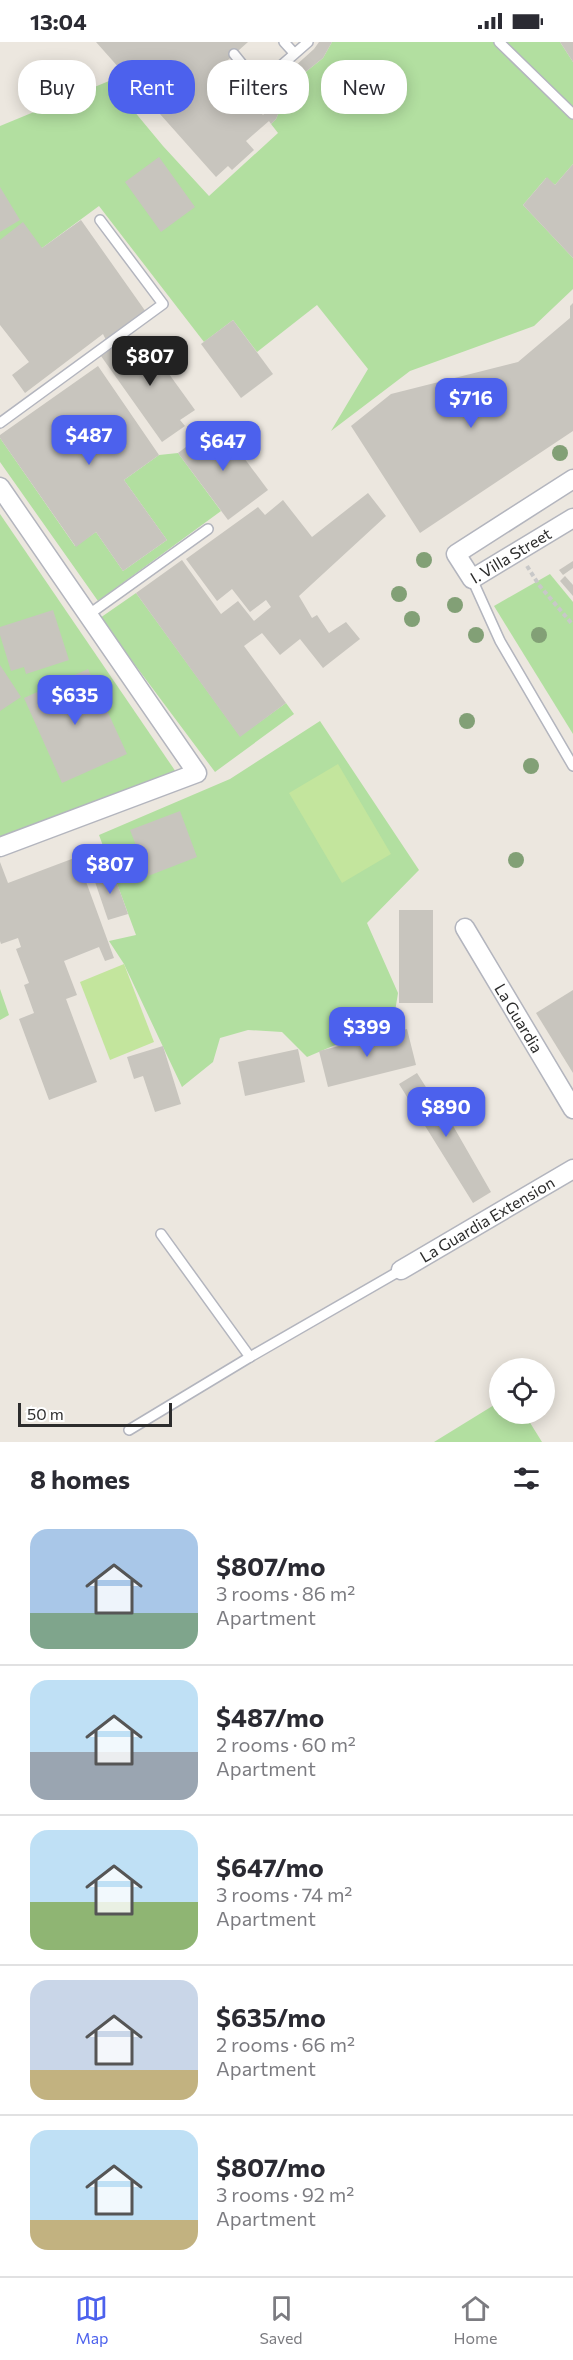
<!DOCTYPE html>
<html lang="en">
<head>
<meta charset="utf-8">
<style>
  body { margin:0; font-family:Commissioner,sans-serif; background:#f7f7f7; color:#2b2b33; height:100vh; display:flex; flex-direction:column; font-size:22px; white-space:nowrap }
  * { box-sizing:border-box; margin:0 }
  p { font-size:20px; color:#7c7c81 }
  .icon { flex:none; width:33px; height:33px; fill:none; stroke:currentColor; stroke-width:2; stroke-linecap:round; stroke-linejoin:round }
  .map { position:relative; height:1400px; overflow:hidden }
  .drawer { display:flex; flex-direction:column; background:#fff; flex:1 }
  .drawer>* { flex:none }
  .hud { position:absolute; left:18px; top:18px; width:537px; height:54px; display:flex; gap:12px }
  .controls { position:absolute; left:489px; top:1316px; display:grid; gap:12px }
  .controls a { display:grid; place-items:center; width:66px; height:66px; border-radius:50%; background:#fff; box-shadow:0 3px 15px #0003; font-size:30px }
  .scale { position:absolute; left:18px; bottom:15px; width:154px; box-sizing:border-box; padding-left:6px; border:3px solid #2c2c2c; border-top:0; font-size:16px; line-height:21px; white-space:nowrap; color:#2c2c2c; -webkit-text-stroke:4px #fff; paint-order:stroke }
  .price { position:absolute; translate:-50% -51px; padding:0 14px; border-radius:12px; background:#4c61ed; color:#fff; font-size:20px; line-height:39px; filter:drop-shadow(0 2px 3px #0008) }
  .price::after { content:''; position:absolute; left:50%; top:36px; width:18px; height:14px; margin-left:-9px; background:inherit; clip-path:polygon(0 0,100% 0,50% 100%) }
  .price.current { background:#222; color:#fff }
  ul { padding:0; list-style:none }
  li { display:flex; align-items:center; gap:18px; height:150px; padding:0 30px }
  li+li { border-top:2px solid #e1e1e2 }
  li span { display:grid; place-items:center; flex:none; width:168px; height:120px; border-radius:18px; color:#555 }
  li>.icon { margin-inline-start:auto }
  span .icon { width:72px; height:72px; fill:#fffc; stroke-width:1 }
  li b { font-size:26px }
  h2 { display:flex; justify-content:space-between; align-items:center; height:72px; padding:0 30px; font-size:26px }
  .chip { padding:0 21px; border-radius:24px; background:#fff; box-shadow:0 3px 15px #0003; font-size:21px; line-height:54px }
  .chip.current { background:#4c61ed; color:#fff }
  .status { display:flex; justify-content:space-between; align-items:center; height:42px; padding:0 30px; background:#fff; direction:ltr }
  .status svg { height:16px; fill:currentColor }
  .tab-bar { display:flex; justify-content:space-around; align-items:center; height:84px; border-top:2px solid #e1e1e2; background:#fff; font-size:16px; color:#7c7c81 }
  .tab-bar a { display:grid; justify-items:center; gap:3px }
  .tab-bar .current { color:#4c61ed }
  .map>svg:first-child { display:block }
</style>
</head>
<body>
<div class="status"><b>13:04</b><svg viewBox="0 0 49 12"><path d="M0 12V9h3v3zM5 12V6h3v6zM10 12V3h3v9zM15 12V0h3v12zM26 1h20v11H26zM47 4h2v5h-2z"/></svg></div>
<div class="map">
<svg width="573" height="1400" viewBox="0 0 573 1400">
  <rect width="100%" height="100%" fill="#ece7df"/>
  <g fill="#b2dfa0">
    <polygon points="332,0 560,0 573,20 573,122 555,143 546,136 523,163 573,216 573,247 534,284 410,329 331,389 368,327 317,263 257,310 233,278 204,300 99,164 42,206 0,198 0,84 109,39 163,104 209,154 278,91 271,82 276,77 292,41 323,16"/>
    <polygon points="0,396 75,504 96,490 123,529 167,498 124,438 159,413 178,411 221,469 98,559 0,420"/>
    <polygon points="0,472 178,733 0,798"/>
    <polygon points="550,532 573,560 573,692 494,564"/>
    <polygon points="136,551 240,694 286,661 294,672 215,730 100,576"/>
    <polygon points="320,679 419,828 367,881 398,951 394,976 383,996 347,998 307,1015 282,990 248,988 220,996 213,1020 182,1045 124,922 109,899 136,893 99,793 230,737"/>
    <polygon points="0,947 9,973 0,978"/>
    <polygon points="499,1360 500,1371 524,1371 542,1400 434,1400"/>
  </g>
  <g fill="#c3e59d">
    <polygon points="338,722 391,812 342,841 289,751"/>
    <polygon points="124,922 154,1000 110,1018 80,940"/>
  </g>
  <g fill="#c8c5be">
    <polygon points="96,0 248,0 220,25 263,73 271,65 284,34 314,7 319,0 332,0 323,16 292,41 276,77 271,82 269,79 246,99 254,108 232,128 228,124 216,135"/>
    <polygon points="560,0 573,0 573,20"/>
    <polygon points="159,115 195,165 161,190 125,140"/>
    <polygon points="573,122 573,216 523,163 547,135 555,143"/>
    <polygon points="0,145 20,178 0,190"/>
    <polygon points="81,178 146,270 106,298 103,292 25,351 12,333 29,320 0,283 0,198 23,180 42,206"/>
    <polygon points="573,261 573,389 420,491 351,384 391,352 518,320 570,276 570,264"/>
    <polygon points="233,278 273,332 241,356 201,302"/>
    <polygon points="143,296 195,368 180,378 185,384 162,400 101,314 122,299 128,307"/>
    <polygon points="98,324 159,413 124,438 167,498 123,529 96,490 76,505 0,396 0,393"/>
    <polygon points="218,381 268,448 228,478 178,411"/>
    <polygon points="368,451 386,474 299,554 312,576 317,573 329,591 346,580 360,597 323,626 300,597 280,613 262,591 244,604 286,661 240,695 136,551 182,518 221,572 238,559 254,579 271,565 266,558 250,570 232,547 217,559 186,517 258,465 265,473 283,458 312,495"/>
    <polygon points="573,519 573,526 563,533 559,528"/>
    <polygon points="565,534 573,543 573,554 560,539"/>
    <polygon points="53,568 69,618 26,632 24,625 11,629 0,593 0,585"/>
    <polygon points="0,623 21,655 0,669"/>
    <polygon points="88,627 127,712 62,741 24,656"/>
    <polygon points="180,769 197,815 148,834 130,788"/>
    <polygon points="77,815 114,916 105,919 99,905 64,919 77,953 66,957 97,1040 49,1058 19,977 34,971 24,943 29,941 16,907 21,905 18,896 1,902 0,899 0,820 8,841"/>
    <polygon points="112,827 128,872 108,878 93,834"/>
    <rect x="399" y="868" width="34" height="93"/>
    <polygon points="573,948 573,1031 536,971"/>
    <polygon points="407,987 416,1023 328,1045 319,1009"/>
    <polygon points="163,1004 181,1062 155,1070 143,1034 134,1037 127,1015"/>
    <polygon points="298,1007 305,1040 245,1054 238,1020"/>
    <polygon points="417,1031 450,1083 452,1082 491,1150 473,1161 399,1042"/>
  </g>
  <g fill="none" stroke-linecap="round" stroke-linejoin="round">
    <defs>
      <g id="service">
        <polyline points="284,0 294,11"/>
        <polyline points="499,0 573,72"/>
        <polyline points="234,12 259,43 308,0"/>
        <polyline points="0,381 163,262 100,178"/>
        <polyline points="472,537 500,599 573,724"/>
        <polyline points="88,573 208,487"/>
        <polyline points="161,1192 250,1315"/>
        <polyline points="129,1388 250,1315 401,1228"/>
      </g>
      <g id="minor">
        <path id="s1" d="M 573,437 L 456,512 L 472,537 L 573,476"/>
        <polyline points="0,445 197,731 0,805"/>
        <path id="s2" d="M 465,886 L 573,1067"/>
        <path id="s3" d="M 401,1228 L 573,1127"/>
      </g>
    </defs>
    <use href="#service" stroke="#b3b5be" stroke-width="12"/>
    <use href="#minor" stroke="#b3b5be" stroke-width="21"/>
    <polyline stroke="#c8c8c8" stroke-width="4" stroke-dasharray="4.5 3" stroke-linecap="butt" points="527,524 539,543 573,583"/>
    <use href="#service" stroke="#fff" stroke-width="9"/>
    <use href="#minor" stroke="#fff" stroke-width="18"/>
  </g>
  <g fill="#82a076">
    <circle cx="560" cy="411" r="8"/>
    <circle cx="424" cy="518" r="8"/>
    <circle cx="399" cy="552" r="8"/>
    <circle cx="455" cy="563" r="8"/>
    <circle cx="412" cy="577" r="8"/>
    <circle cx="476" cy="593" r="8"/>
    <circle cx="539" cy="593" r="8"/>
    <circle cx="467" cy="679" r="8"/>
    <circle cx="531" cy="724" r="8"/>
    <circle cx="516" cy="818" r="8"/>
  </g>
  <g text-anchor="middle" stroke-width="4.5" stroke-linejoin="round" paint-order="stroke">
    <g font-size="16" fill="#2c2c2c" stroke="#fff">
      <text dy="6" stroke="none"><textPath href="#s1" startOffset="214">I. Villa Street</textPath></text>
      <text dy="6" stroke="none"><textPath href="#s2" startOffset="105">La Guardia</textPath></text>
      <text dy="6" stroke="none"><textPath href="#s3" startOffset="100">La Guardia Extension</textPath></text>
    </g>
  </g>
</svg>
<div class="controls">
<a><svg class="icon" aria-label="locate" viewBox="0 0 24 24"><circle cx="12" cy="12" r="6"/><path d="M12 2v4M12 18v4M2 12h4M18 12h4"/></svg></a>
</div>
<div class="scale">50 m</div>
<b class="price current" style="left:150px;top:345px">$807</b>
<b class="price" style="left:471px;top:387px">$716</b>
<b class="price" style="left:89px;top:424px">$487</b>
<b class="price" style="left:223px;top:430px">$647</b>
<b class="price" style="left:75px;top:684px">$635</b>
<b class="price" style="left:110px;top:853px">$807</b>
<b class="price" style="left:367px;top:1016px">$399</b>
<b class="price" style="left:446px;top:1096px">$890</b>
<div class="hud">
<a class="chip">Buy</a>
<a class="chip current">Rent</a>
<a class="chip">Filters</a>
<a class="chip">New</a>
</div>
</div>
<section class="drawer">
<h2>8 homes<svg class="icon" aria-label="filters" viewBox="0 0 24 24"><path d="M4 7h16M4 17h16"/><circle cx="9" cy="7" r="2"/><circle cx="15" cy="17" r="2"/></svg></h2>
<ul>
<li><span style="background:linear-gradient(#a9c7e8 70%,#7fa58c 0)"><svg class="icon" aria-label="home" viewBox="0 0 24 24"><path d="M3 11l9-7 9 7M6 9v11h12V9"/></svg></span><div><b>$807/mo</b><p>3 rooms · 86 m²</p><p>Apartment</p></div></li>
<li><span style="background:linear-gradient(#bfe0f5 60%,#9aa5b1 0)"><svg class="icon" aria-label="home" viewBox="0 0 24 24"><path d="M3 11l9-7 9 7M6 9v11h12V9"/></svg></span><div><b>$487/mo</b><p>2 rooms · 60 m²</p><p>Apartment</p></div></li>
<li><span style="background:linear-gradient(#bfe0f5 60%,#8fb573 0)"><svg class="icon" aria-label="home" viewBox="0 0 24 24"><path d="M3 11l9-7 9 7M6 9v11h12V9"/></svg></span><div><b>$647/mo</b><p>3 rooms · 74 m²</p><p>Apartment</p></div></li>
<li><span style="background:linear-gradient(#c9d6e8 75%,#c2b280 0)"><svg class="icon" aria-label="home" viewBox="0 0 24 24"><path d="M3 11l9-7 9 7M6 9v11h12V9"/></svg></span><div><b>$635/mo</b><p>2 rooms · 66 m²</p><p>Apartment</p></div></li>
<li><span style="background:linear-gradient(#bfe0f5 75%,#c2b280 0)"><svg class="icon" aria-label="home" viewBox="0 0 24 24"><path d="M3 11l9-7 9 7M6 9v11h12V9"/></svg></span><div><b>$807/mo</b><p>3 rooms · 92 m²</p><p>Apartment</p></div></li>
</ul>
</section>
<nav class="tab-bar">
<a class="current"><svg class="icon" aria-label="map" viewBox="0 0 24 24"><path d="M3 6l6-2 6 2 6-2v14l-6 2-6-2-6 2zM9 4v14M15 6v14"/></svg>Map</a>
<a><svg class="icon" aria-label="saved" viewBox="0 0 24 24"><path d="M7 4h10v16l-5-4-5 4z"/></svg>Saved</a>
<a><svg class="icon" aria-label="home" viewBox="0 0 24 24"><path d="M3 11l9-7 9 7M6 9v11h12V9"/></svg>Home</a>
</nav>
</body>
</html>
